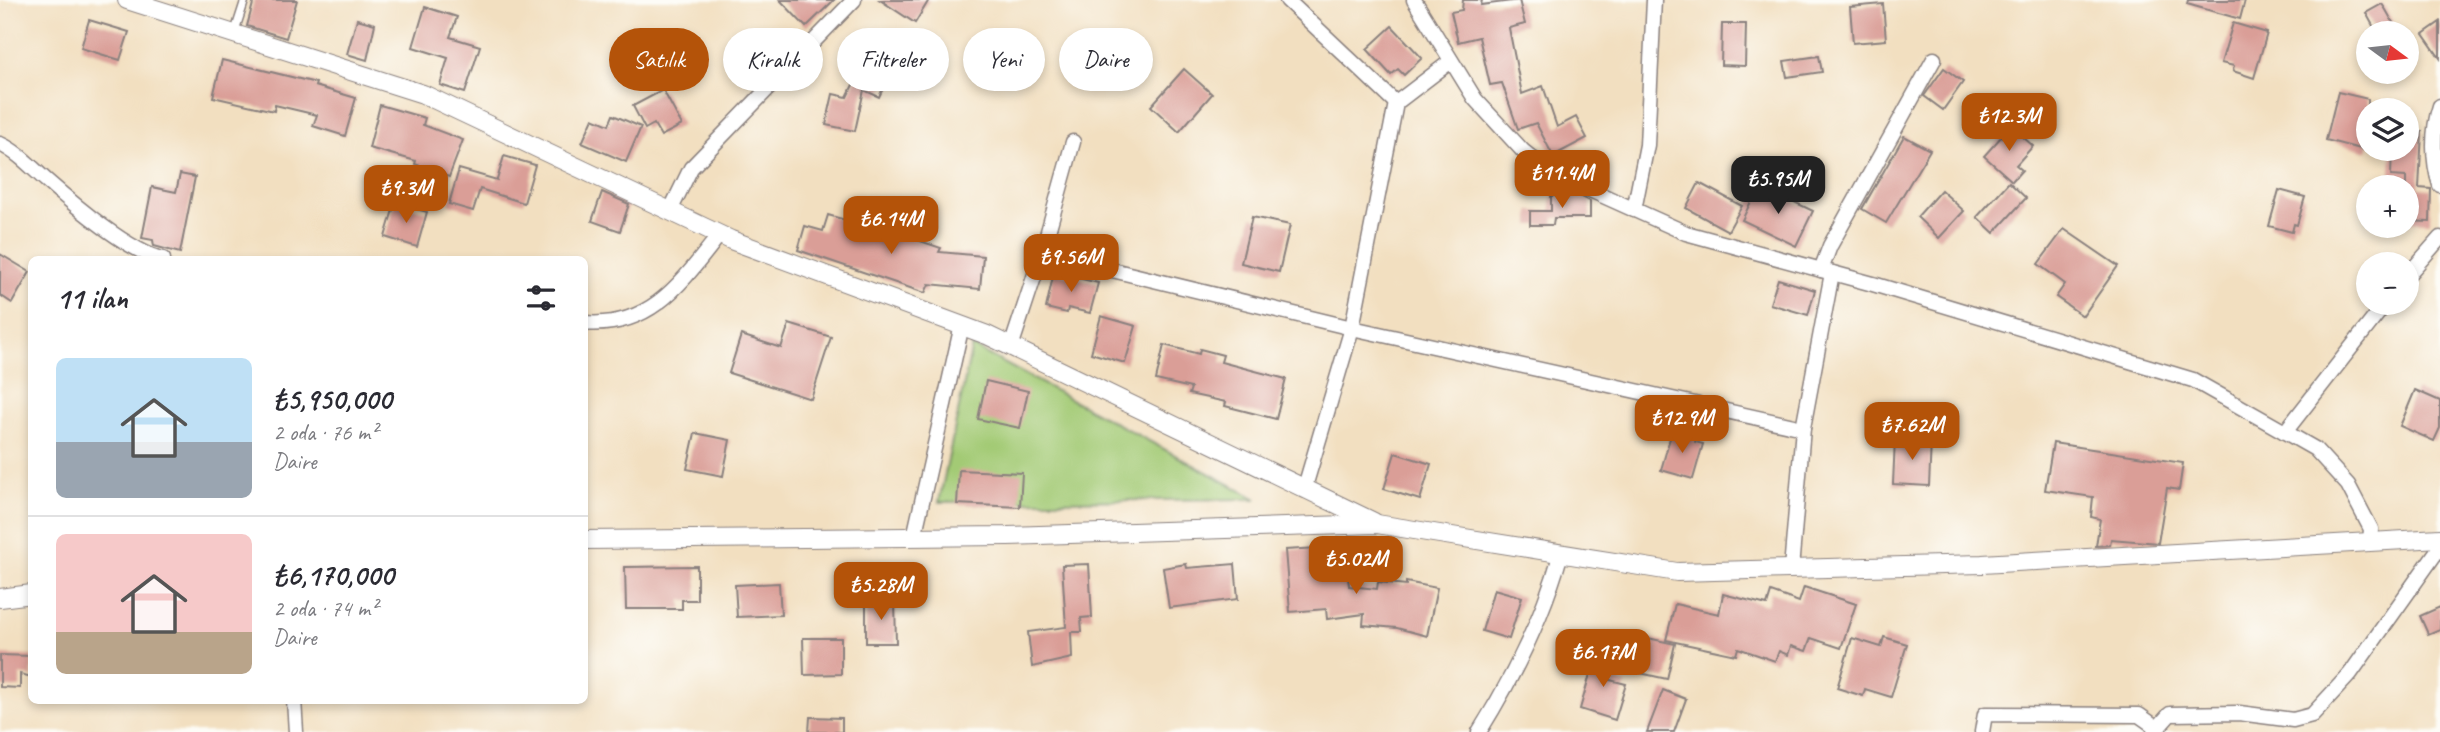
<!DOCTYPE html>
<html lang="tr">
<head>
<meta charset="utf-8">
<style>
  body { margin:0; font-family:Caveat,sans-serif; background:#f2f2f3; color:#2b2b33; height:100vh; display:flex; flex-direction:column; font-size:26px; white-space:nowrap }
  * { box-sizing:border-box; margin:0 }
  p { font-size:23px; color:#7c7c81 }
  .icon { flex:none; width:38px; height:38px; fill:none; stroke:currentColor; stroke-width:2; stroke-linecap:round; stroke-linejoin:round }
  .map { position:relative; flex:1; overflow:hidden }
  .side { position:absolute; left:28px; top:256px; width:560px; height:448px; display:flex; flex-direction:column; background:#fff; border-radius:10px; box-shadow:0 4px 10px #0003 }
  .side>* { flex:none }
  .top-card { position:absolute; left:609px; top:28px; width:665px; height:63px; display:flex; gap:14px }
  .needle { width:46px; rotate:105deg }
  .buttons { position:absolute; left:2356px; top:21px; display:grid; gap:14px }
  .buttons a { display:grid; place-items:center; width:63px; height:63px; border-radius:50%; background:#fff; box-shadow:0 4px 10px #0003; font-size:35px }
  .price { position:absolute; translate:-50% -60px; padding:0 16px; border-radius:14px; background:#b45309; color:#fff; font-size:23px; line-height:46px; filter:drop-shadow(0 2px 4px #0008) }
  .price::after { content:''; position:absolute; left:50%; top:42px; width:21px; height:16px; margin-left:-10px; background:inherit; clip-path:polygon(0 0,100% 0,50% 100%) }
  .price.on { background:#222; color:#fff }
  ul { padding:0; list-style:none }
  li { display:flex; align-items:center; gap:21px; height:175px; padding:0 28px }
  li+li { border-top:2px solid #e1e1e2 }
  li span { display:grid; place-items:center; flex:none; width:196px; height:140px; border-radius:10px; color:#555 }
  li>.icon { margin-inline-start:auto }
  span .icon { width:84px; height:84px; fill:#fffc; stroke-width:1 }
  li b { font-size:30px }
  h2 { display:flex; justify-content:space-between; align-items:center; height:84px; padding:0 28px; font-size:30px }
  .pill { padding:0 24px; border-radius:32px; background:#fff; box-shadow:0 4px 10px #0003; font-size:24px; line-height:63px }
  .pill.on { background:#b45309; color:#fff }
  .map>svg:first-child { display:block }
</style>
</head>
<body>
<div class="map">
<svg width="2440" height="732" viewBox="0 0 2440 732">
  <rect width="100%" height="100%" fill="#fdfcf7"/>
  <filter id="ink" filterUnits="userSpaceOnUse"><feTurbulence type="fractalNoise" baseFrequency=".0143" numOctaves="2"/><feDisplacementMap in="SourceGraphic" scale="14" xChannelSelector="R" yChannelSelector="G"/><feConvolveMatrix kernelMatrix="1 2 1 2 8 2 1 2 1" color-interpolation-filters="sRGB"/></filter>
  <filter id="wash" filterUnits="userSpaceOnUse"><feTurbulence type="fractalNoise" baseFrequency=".00686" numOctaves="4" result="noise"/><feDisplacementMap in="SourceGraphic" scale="28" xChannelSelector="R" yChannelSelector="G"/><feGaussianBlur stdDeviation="1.57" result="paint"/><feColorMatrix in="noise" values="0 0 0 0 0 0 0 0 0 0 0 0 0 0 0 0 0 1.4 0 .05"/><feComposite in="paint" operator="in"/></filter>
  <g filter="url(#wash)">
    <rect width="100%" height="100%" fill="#f2dfc0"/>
    <polygon fill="#a3ca75" stroke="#627658" stroke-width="2" points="972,346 1257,499 939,502"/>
    <g id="blocks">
      <g fill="#da9e97">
        <polygon points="254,0 297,0 286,38 247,26"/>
        <polygon points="780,0 834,0 806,27"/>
        <polygon points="880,0 929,0 915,23"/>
        <polygon points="1463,0 1482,0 1481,5 1519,0 1525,24 1509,28 1522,94 1543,86 1557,127 1576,117 1587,138 1553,156 1536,123 1518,129 1502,83 1490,85 1479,37 1458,42 1451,12 1462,10"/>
        <polygon points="2188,0 2245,0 2240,19 2187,4"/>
        <polygon points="1883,4 1886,40 1853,43 1850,7"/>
        <polygon points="2382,4 2386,10 2399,33 2377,33 2366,13"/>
        <polygon points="425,7 457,17 450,37 480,46 465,93 440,85 448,58 413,47"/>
        <polygon points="357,19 375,24 367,60 347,54"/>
        <polygon points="89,20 129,32 120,60 81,48"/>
        <polygon points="2440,22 2440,58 2423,34"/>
        <polygon points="2233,23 2267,33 2254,78 2233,71 2234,66 2221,63"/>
        <polygon points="1722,24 1746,24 1745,66 1721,65"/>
        <polygon points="1392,26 1422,58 1404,75 1398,69 1391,75 1367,49"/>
        <polygon points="868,54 894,66 879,97 864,90 855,131 826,125 833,94 847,97"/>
        <polygon points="1819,56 1822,72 1787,77 1784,61"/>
        <polygon points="222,60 316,83 315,86 356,98 345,136 313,126 317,115 275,105 274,111 213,97"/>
        <polygon points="1944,68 1963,82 1943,110 1924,96"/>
        <polygon points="1184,69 1212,94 1179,132 1151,106"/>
        <polygon points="663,90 682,125 661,136 654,124 645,129 633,106"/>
        <polygon points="2338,92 2368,99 2368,151 2326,140"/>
        <polygon points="380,105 425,118 423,125 463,140 449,177 415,164 416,161 369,148"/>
        <polygon points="613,115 641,127 626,162 582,143 593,118 609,125"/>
        <polygon points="2011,126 2033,146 2016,165 2022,170 2012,181 1984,156"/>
        <polygon points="2406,131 2422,132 2419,188 2431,189 2430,222 2406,221 2406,177 2391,176 2392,149 2406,149"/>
        <polygon points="1904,136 1930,150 1886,223 1862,209"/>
        <polygon points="504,156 535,165 524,203 480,189 473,211 449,204 459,169 497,180"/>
        <polygon points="180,174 195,177 180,253 154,246 153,240 142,238 152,187 176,192"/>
        <polygon points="2009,182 2026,198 1994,233 1977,217"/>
        <polygon points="1699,183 1742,206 1728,231 1686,208"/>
        <polygon points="1759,185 1813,211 1796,246 1742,220"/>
        <polygon points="1941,190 1964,211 1939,238 1917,217"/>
        <polygon points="2279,190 2305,197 2297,225 2294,224 2292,232 2269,226"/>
        <polygon points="602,192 629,204 620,231 592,221"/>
        <polygon points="1551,196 1580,196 1590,201 1590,218 1554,218 1553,225 1530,225 1530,211 1551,211"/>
        <polygon points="395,203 427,212 417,247 385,237"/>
        <polygon points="828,215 866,226 867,223 941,248 939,252 983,256 980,289 929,284 925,293 798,250 805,226 823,231"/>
        <polygon points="1252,217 1290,225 1279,272 1241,263"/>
        <polygon points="2064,229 2118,266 2083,316 2056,297 2065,284 2038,264"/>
        <polygon points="0,254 30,272 12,303 0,295"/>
        <polygon points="1054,272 1098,283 1090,313 1068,308 1067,313 1046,308"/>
        <polygon points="1778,279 1815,290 1808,315 1770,304"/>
        <polygon points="1101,316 1136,326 1125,363 1091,353"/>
        <polygon points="789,324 831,337 811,399 729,373 741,335 781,348"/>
        <polygon points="1164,345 1199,354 1200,349 1223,355 1221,362 1286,379 1276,419 1225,406 1226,402 1189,394 1191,388 1156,380"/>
        <polygon points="986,381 1028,391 1020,428 978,419"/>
        <polygon points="2415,390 2440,401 2440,428 2434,441 2400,426"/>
        <polygon points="1672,431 1696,438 1695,442 1703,444 1693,479 1661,470"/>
        <polygon points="695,433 730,440 723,476 687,469"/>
        <polygon points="1895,439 1931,441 1929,486 1893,484"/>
        <polygon points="2053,443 2183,463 2179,490 2167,488 2158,543 2111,539 2110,545 2096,546 2100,519 2091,517 2093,497 2045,490"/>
        <polygon points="1395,453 1431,464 1420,500 1384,489"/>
        <polygon points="959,470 1022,473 1020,507 957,504"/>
        <polygon points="1318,548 1320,572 1347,569 1349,586 1377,589 1378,582 1406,585 1406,582 1437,588 1427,636 1397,628 1363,625 1364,614 1327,619 1326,609 1290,612 1285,550"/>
        <polygon points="1089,564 1092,617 1081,618 1082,632 1071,632 1072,658 1032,667 1028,632 1066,627 1062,565"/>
        <polygon points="1186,564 1187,568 1235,564 1238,599 1169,608 1163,568"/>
        <polygon points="697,566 697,600 682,600 682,609 626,609 625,567"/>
        <polygon points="779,583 781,615 737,617 735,585"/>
        <polygon points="1804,587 1856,604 1841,648 1811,638 1806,651 1791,646 1788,655 1779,651 1775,661 1738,648 1736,655 1666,640 1675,604 1719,614 1723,594 1767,605 1771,592 1799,602"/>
        <polygon points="1494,589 1522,597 1509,639 1482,631"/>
        <polygon points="866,601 895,601 896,643 866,643"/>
        <polygon points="2440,607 2440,629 2428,634 2420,616"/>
        <polygon points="1884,637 1907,644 1891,697 1865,689 1863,696 1837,688 1852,638 1881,647"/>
        <polygon points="803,638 841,638 841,674 804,675"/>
        <polygon points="1648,638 1675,644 1667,679 1640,673"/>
        <polygon points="1597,650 1613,655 1606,679 1626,684 1615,720 1580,709"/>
        <polygon points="0,655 32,656 32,677 20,674 20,688 0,687"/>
        <polygon points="1663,690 1686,699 1674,732 1647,732"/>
        <polygon points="810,717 842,718 842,732 809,732"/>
      </g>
    </g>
  </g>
  <g filter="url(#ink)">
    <use href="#blocks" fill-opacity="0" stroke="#8a807e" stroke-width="2"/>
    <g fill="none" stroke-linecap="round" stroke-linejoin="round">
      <defs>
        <polyline id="service" points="234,34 245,0"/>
        <g id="minor">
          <polyline points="1287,0 1396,103"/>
          <polyline points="1414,0 1475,99 1523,151 1548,171 1686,233 1873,284 2193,380 2315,449 2348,485 2371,529 2370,542"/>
          <path d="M 2440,106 C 2432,130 2432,160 2440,185"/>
          <path d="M 0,144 C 18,152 32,168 47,181 C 72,203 132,254 163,259"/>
          <polyline points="1634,210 1647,145 1654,0"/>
          <polyline points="670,211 691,168 854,0"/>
          <polyline points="1042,253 1352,328 1803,428"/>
          <polyline points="1821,270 1830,246 1934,59"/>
          <polyline points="2406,277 2440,238"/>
          <path d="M 584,323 C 651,329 682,282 720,234"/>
          <polyline points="1011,347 1042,253 1073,142"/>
          <polyline points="2285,432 2386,303"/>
          <polyline points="1304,490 1352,328 1396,103 1451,61"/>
          <polyline points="914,537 962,325"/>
          <polyline points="1791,569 1803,428 1832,273"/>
          <polyline points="294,700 296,732"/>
          <path d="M 1479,732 C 1514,676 1543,617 1561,553"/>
          <polyline points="1982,732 1985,714 2139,715 2156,727"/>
          <polyline points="2154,732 2170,714 2239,713 2293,720 2312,715 2350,674 2440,547"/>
        </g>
        <g id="tertiary">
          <polyline points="127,0 423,94 731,240 987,335 1374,522"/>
          <polyline points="584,540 1007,536 1377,524 1677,572 1982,564 2440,538"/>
          <polyline points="0,598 32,594"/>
        </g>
      </defs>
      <use href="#service" stroke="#8a807e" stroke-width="10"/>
      <use href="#minor" stroke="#8a807e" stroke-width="17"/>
      <use href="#tertiary" stroke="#8a807e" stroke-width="20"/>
      <use href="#service" stroke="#fff" stroke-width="7"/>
      <use href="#minor" stroke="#fff" stroke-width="14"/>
      <use href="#tertiary" stroke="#fff" stroke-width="18"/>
    </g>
  </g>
</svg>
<div class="buttons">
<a><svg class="needle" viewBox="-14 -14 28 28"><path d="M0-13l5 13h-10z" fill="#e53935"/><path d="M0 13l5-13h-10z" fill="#7c7c81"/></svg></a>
<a><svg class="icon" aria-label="layers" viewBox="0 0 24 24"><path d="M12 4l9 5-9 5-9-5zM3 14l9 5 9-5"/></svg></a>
<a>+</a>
<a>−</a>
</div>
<b class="price" style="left:2009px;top:153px">₺12.3M</b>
<b class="price" style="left:1562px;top:210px">₺11.4M</b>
<b class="price on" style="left:1778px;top:216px">₺5.95M</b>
<b class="price" style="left:406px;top:225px">₺9.3M</b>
<b class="price" style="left:891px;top:256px">₺6.14M</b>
<b class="price" style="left:1071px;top:294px">₺9.56M</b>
<b class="price" style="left:1682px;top:455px">₺12.9M</b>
<b class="price" style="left:1912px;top:462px">₺7.62M</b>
<b class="price" style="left:1356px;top:596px">₺5.02M</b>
<b class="price" style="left:881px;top:622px">₺5.28M</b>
<b class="price" style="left:1603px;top:689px">₺6.17M</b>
<div class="top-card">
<a class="pill on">Satılık</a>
<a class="pill">Kiralık</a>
<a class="pill">Filtreler</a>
<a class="pill">Yeni</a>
<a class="pill">Daire</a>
</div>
<section class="side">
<h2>11 ilan<svg class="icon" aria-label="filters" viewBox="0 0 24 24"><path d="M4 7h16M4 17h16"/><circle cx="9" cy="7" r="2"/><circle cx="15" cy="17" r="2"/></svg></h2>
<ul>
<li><span style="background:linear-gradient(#bfe0f5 60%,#9aa5b1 0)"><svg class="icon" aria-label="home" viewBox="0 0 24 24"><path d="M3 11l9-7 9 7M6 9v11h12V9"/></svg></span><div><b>₺5,950,000</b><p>2 oda · 76 m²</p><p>Daire</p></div></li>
<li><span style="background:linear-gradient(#f6c9c9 70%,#b9a48a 0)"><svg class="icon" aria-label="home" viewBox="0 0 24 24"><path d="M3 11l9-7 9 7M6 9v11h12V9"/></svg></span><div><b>₺6,170,000</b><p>2 oda · 74 m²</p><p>Daire</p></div></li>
</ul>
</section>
</div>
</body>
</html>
